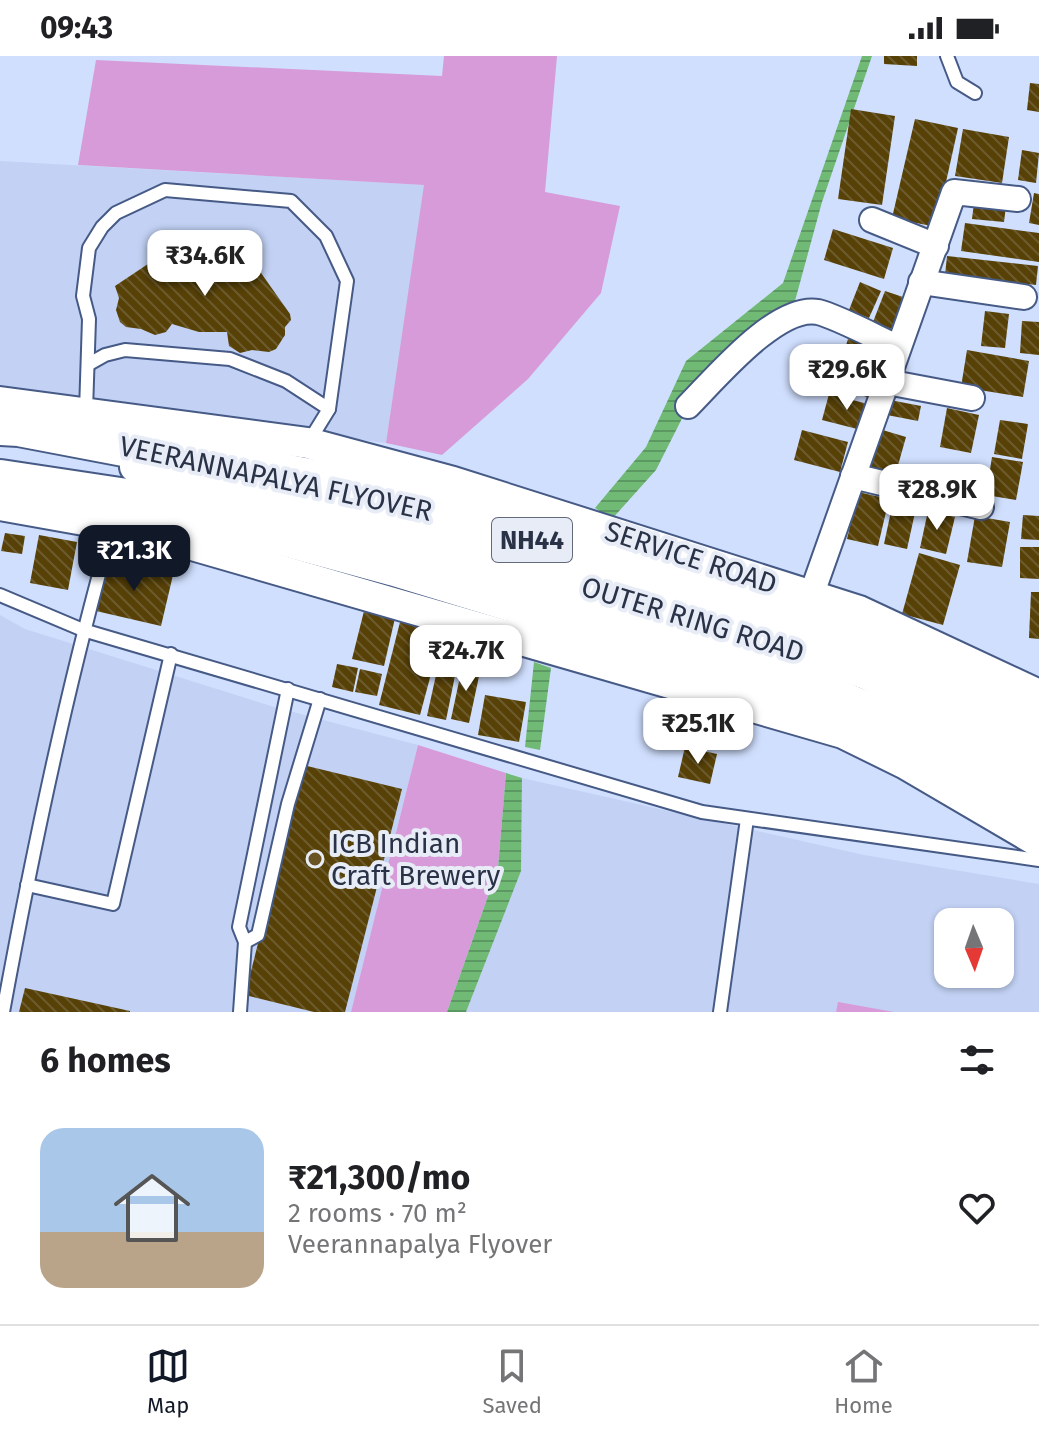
<!DOCTYPE html>
<html lang="en">
<head>
<meta charset="utf-8">
<style>
  body { margin:0; font-family:"Fira Sans",sans-serif; background:#f2f2f2; color:#202124; height:100vh; display:flex; flex-direction:column; font-size:30px; white-space:nowrap }
  * { box-sizing:border-box; margin:0 }
  p { font-size:26px; color:#757577 }
  .icon { flex:none; width:44px; height:44px; fill:none; stroke:currentColor; stroke-width:2; stroke-linecap:round; stroke-linejoin:round }
  .map { position:relative; height:956px; overflow:hidden }
  .drawer { display:flex; flex-direction:column; background:#fff; flex:1 }
  .drawer>* { flex:none }
  .needle { width:52px; rotate:178deg }
  .tools { position:absolute; left:934px; top:852px; display:grid; gap:16px }
  .tools a { display:grid; place-items:center; width:80px; height:80px; border-radius:16px; background:#fff; box-shadow:0 2px 6px #0004; font-size:40px }
  .price { position:absolute; translate:-50% -68px; padding:0 18px; border-radius:16px; background:#fff; color:#222; font-size:26px; line-height:52px; filter:drop-shadow(0 2px 4px #0008) }
  .price::after { content:''; position:absolute; left:50%; top:48px; width:24px; height:18px; margin-left:-12px; background:inherit; clip-path:polygon(0 0,100% 0,50% 100%) }
  .price.current { background:#111827; color:#fff }
  ul { padding:0; list-style:none }
  li { display:flex; align-items:center; gap:24px; height:200px; padding:0 40px }
  li span { display:grid; place-items:center; flex:none; width:224px; height:160px; border-radius:24px; color:#555 }
  li>.icon { margin-inline-start:auto }
  span .icon { width:96px; height:96px; fill:#fffc; stroke-width:1 }
  li b { font-size:34px }
  h2 { display:flex; justify-content:space-between; align-items:center; height:96px; padding:0 40px; font-size:34px }
  .status { display:flex; justify-content:space-between; align-items:center; height:56px; padding:0 40px; background:#fff; direction:ltr }
  .status svg { height:22px; fill:currentColor }
  .dock { display:flex; justify-content:space-around; align-items:center; height:112px; border-top:2px solid #e0e0e0; background:#fff; font-size:22px; color:#757577 }
  .dock a { display:grid; justify-items:center; gap:4px }
  .dock .current { color:#111827 }
  .map>svg:first-child { display:block }
</style>
</head>
<body>
<div class="status"><b>09:43</b><svg viewBox="0 0 49 12"><path d="M0 12V9h3v3zM5 12V6h3v6zM10 12V3h3v9zM15 12V0h3v12zM26 1h20v11H26zM47 4h2v5h-2z"/></svg></div>
<div class="map">
<svg width="1039" height="956" viewBox="0 0 1039 956">
  <defs>
    <pattern id="water-rules" width="6" height="5" patternUnits="userSpaceOnUse" patternTransform="scale(2)"><rect width="6" height="5" fill="#70ba75"/><path d="M0 2.5h6" fill="none" stroke="#5c9862"/></pattern>
    <pattern id="building-back-hatch" width="6" height="6" patternUnits="userSpaceOnUse" patternTransform="scale(2)"><rect width="6" height="6" fill="#574107"/><path d="M-1 5l2 2M0 0l6 6M5-1l2 2" fill="none" stroke="#6c5b2e"/></pattern>
  </defs>
  <rect width="100%" height="100%" fill="#d0dffe"/>
  <g fill="#c2d1f4" fill-rule="evenodd">
    <polygon points="0,105 425,129 386,387 0,339"/>
    <polygon points="0,559 25,573 274,651 418,689 351,956 0,956"/>
    <path d="M 522,722 L 864,799 L 1039,828 L 1039,956 L 466,956 L 521,815 ZM 948,866 L 1000,866 L 1000,918 L 948,918 Z"/>
  </g>
  <g fill="#d79bd9">
    <polygon points="444,0 557,0 545,136 620,150 601,237 528,323 442,399 386,387 424,129 78,109 96,4 442,20"/>
    <polygon points="418,689 506,717 498,812 447,956 351,956"/>
    <polygon points="838,946 894,956 836,956"/>
  </g>
  <g fill="url(#water-rules)">
    <polygon points="862,0 872,0 822,146 795,245 703,321 656,414 612,463 595,452 646,391 686,305 783,227"/>
    <polygon points="534,606 551,612 540,694 525,691"/>
    <polygon points="506,717 522,722 521,815 466,956 447,956 498,812"/>
  </g>
  <g fill="url(#building-back-hatch)">
    <polygon points="884,0 917,0 917,10 884,8"/>
    <polygon points="1030,27 1039,28 1039,56 1027,54"/>
    <polygon points="851,53 895,60 882,149 838,143"/>
    <polygon points="915,63 958,72 936,171 892,162"/>
    <polygon points="963,73 1009,81 1002,127 955,120"/>
    <polygon points="1022,94 1039,97 1036,127 1018,124"/>
    <polygon points="1034,137 1039,138 1039,169 1029,167"/>
    <polygon points="974,147 1006,150 1004,166 972,163"/>
    <polygon points="965,167 1039,177 1039,206 961,195"/>
    <polygon points="833,173 893,192 884,223 824,204"/>
    <polygon points="187,182 199,199 212,196 223,203 242,190 290,258 291,264 285,271 285,279 276,293 269,296 252,294 240,297 229,290 227,276 199,276 172,268 166,276 155,279 141,273 126,271 120,266 116,254 119,242 115,230"/>
    <polygon points="947,200 1038,210 1036,229 945,219"/>
    <polygon points="860,226 881,235 869,262 849,254"/>
    <polygon points="885,235 909,243 897,275 873,266"/>
    <polygon points="985,255 1009,258 1005,292 981,290"/>
    <polygon points="1022,265 1039,266 1039,299 1020,297"/>
    <polygon points="848,283 885,295 870,342 833,330"/>
    <polygon points="967,294 1029,305 1023,341 961,331"/>
    <polygon points="829,338 872,349 865,375 822,364"/>
    <polygon points="890,344 921,350 918,365 887,359"/>
    <polygon points="947,352 979,359 971,397 940,391"/>
    <polygon points="1000,364 1028,368 1022,403 994,398"/>
    <polygon points="876,372 906,381 895,420 864,411"/>
    <polygon points="802,374 848,386 840,416 794,404"/>
    <polygon points="992,401 1023,406 1016,444 986,439"/>
    <polygon points="858,436 889,443 878,490 847,483"/>
    <polygon points="893,446 916,452 907,493 884,488"/>
    <polygon points="928,455 955,461 946,498 920,492"/>
    <polygon points="1023,459 1039,460 1039,484 1021,483"/>
    <polygon points="975,460 1010,466 1002,511 967,506"/>
    <polygon points="5,477 25,480 22,498 1,495"/>
    <polygon points="39,479 77,486 68,534 30,527"/>
    <polygon points="1020,491 1039,491 1039,523 1020,522"/>
    <polygon points="919,497 960,509 943,569 902,558"/>
    <polygon points="108,504 173,519 161,570 96,555"/>
    <polygon points="1031,536 1039,536 1039,583 1029,582"/>
    <polygon points="364,555 395,562 384,610 352,603"/>
    <polygon points="400,566 442,577 420,659 379,649"/>
    <polygon points="445,578 473,585 469,601 441,594"/>
    <polygon points="490,594 519,601 516,614 487,608"/>
    <polygon points="441,596 459,600 446,664 427,660"/>
    <polygon points="463,607 481,611 469,667 451,663"/>
    <polygon points="337,608 358,612 353,636 332,631"/>
    <polygon points="360,613 382,618 377,640 355,636"/>
    <polygon points="485,639 526,646 519,686 478,679"/>
    <polygon points="685,691 717,698 710,728 678,721"/>
    <polygon points="303,709 402,733 345,956 314,956 245,939"/>
    <polygon points="25,932 130,955 130,956 19,956"/>
  </g>
  <g fill="none" stroke-linecap="round" stroke-linejoin="round">
    <defs>
      <g id="service">
        <polyline points="947,0 957,26 975,37"/>
        <polyline points="89,308 105,299 125,294 230,303 286,325 329,353 308,387"/>
        <polyline points="86,355 89,263 83,240 89,192 102,171 116,157 165,134 291,145 326,180 347,225 329,353"/>
        <polyline points="0,539 83,574 702,756 1039,804"/>
        <polyline points="27,829 113,848 171,598"/>
        <polyline points="245,886 258,879 288,748 320,643"/>
        <path d="M 3,956 C 31,803 63,650 104,500"/>
        <polyline points="240,956 245,886 239,871 288,633"/>
        <polyline points="720,956 747,763"/>
      </g>
      <g id="minor">
        <polyline points="872,164 936,190"/>
        <polyline points="921,226 1024,241"/>
        <polyline points="887,326 972,342"/>
        <path d="M 688,350 C 715,323 777,248 818,256 C 838,261 877,282 897,291"/>
        <polyline points="853,420 981,451"/>
        <polyline points="811,540 954,136 1018,143"/>
      </g>
      <g id="tertiary">
        <polyline points="0,346 308,387 453,426 859,555 1039,639"/>
        <polyline points="135,411 381,470 814,600 866,618 899,634 1039,714"/>
        <polyline points="0,449 112,469 182,486 843,677 906,708 1039,786"/>
      </g>
      <g id="trunk">
        <polyline points="0,368 19,369 335,429 386,441 822,570 876,588 926,612 1039,678"/>
        <polyline points="0,425 146,447 256,471 395,509 811,635 882,663 1039,752"/>
      </g>
    </defs>
    <use href="#service" stroke="#465a86" stroke-width="16"/>
    <use href="#minor" stroke="#465a86" stroke-width="28"/>
    <use href="#tertiary" stroke="#465a86" stroke-width="34"/>
    <use href="#trunk" stroke="#465a86" stroke-width="46"/>
    <use href="#service" stroke="#fff" stroke-width="12"/>
    <use href="#minor" stroke="#fff" stroke-width="24"/>
    <use href="#tertiary" stroke="#fff" stroke-width="30"/>
    <use href="#trunk" stroke="#fff" stroke-width="42"/>
  </g>
  <circle fill="#695322" stroke="#e7ecf6" stroke-width="3" cx="315" cy="803" r="8"/>
  <g text-anchor="middle" stroke-width="8" stroke-linejoin="round" paint-order="stroke">
    <rect fill="#e7ecf6" stroke="#626a7b" stroke-width="2" x="492" y="462" width="80" height="44" rx="6"/>
    <g font-size="26" font-weight="bold" fill="#293246">
      <text x="532" y="493">NH44</text>
    </g>
    <g font-size="28" fill="#293246" stroke="#e7ecf6">
      <text transform="translate(276 422) rotate(12)" y="10">VEERANNAPALYA FLYOVER</text>
      <text transform="translate(691 501) rotate(18)" y="10">SERVICE ROAD</text>
      <text transform="translate(693 563) rotate(17)" y="10">OUTER RING ROAD</text>
    </g>
    <g font-size="28" fill="#293246" stroke="#e7ecf6" text-anchor="start">
      <text x="331" y="797">ICB Indian<tspan x="331" dy="32">Craft Brewery</tspan></text>
    </g>
  </g>
</svg>
<div class="tools">
<a><svg class="needle" viewBox="-14 -14 28 28"><path d="M0-13l5 13h-10z" fill="#e53935"/><path d="M0 13l5-13h-10z" fill="#757577"/></svg></a>
</div>
<b class="price" style="left:205px;top:242px">₹34.6K</b>
<b class="price" style="left:847px;top:356px">₹29.6K</b>
<b class="price" style="left:937px;top:476px">₹28.9K</b>
<b class="price current" style="left:134px;top:537px">₹21.3K</b>
<b class="price" style="left:466px;top:637px">₹24.7K</b>
<b class="price" style="left:698px;top:710px">₹25.1K</b>
</div>
<section class="drawer">
<h2>6 homes<svg class="icon" aria-label="filters" viewBox="0 0 24 24"><path d="M4 7h16M4 17h16"/><circle cx="9" cy="7" r="2"/><circle cx="15" cy="17" r="2"/></svg></h2>
<ul>
<li><span style="background:linear-gradient(#a9c7e8 65%,#b9a48a 0)"><svg class="icon" aria-label="home" viewBox="0 0 24 24"><path d="M3 11l9-7 9 7M6 9v11h12V9"/></svg></span><div><b>₹21,300/mo</b><p>2 rooms · 70 m²</p><p>Veerannapalya Flyover</p></div><svg class="icon" aria-label="heart" viewBox="0 0 24 24"><path d="M12 20l-8-8c-3-5 5-10 8-4 3-6 11-1 8 4z"/></svg></li>
</ul>
</section>
<nav class="dock">
<a class="current"><svg class="icon" aria-label="map" viewBox="0 0 24 24"><path d="M3 6l6-2 6 2 6-2v14l-6 2-6-2-6 2zM9 4v14M15 6v14"/></svg>Map</a>
<a><svg class="icon" aria-label="saved" viewBox="0 0 24 24"><path d="M7 4h10v16l-5-4-5 4z"/></svg>Saved</a>
<a><svg class="icon" aria-label="home" viewBox="0 0 24 24"><path d="M3 11l9-7 9 7M6 9v11h12V9"/></svg>Home</a>
</nav>
</body>
</html>
